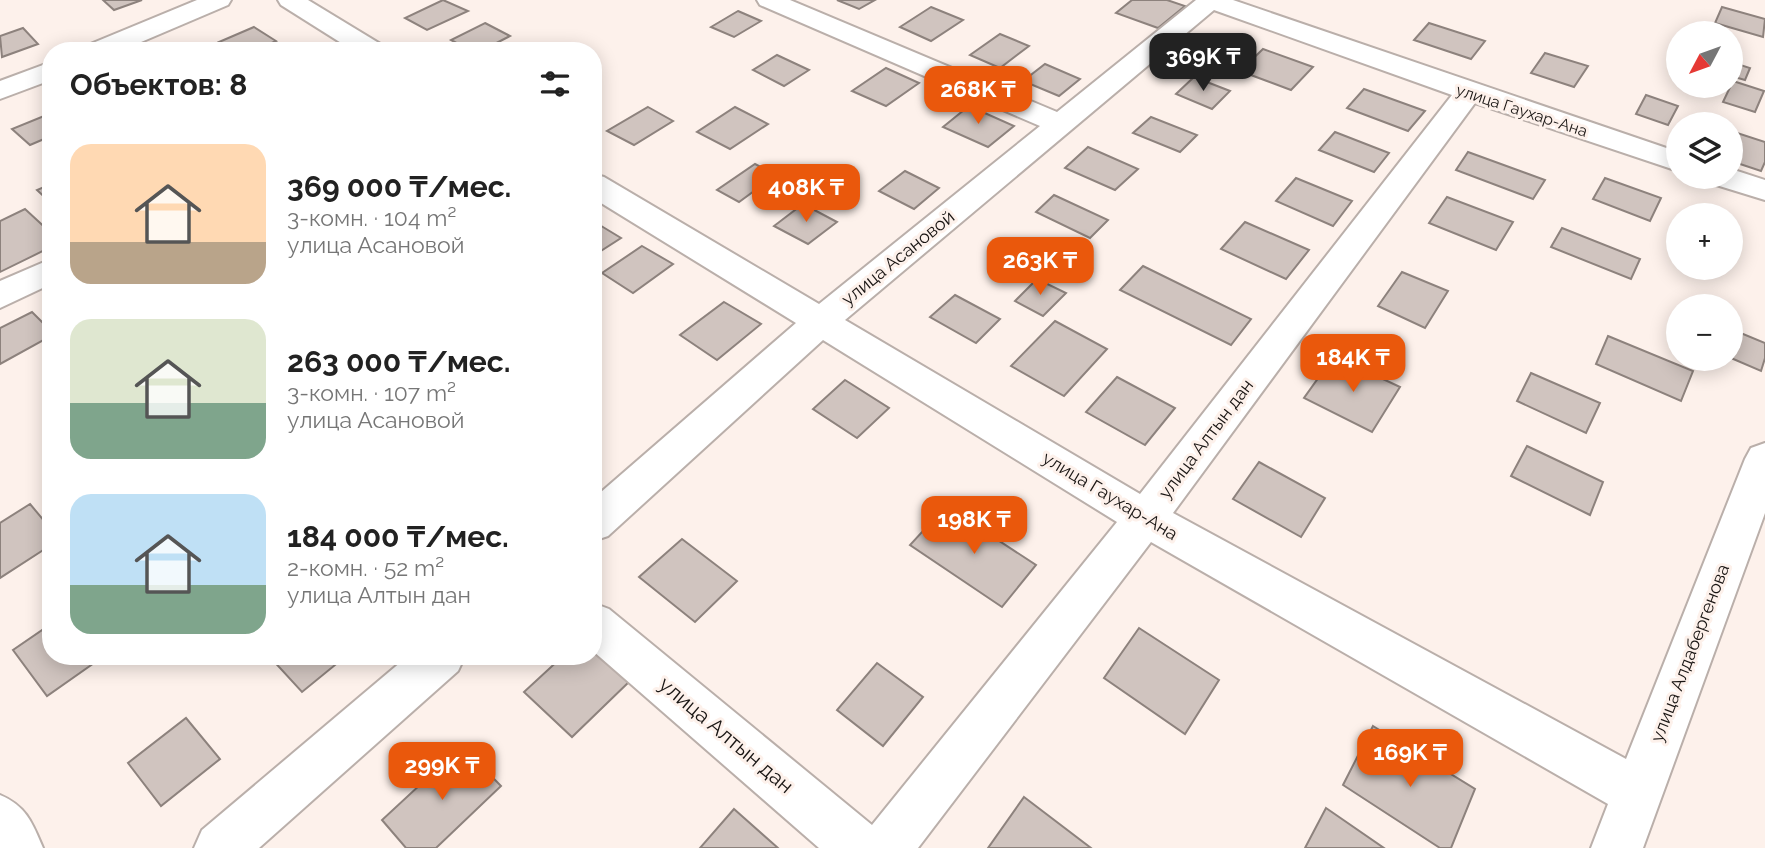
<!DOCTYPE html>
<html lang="ru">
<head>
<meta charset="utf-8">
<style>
  body { margin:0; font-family:Raleway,sans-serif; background:#f2f2f2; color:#222; height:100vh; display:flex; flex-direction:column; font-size:26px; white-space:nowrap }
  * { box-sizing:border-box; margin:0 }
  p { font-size:23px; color:#767676 }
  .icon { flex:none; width:38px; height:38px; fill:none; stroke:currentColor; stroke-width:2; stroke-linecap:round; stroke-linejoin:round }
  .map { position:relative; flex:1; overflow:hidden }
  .panel { position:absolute; left:42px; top:42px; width:560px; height:623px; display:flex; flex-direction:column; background:#fff; border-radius:28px; box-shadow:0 4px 18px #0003 }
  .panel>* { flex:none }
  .needle { width:46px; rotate:229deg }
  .buttons { position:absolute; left:1666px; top:21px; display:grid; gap:14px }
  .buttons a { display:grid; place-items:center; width:77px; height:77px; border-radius:50%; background:#fff; box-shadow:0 4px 18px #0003; font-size:35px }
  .price { position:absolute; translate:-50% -60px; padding:0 16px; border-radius:14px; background:#ea580c; color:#fff; font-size:23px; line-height:46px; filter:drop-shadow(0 2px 4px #0008) }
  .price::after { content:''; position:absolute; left:50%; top:42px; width:21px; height:16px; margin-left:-10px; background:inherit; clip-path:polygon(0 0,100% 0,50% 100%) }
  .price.current { background:#222; color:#fff }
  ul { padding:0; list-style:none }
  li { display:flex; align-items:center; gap:21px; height:175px; padding:0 28px }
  li span { display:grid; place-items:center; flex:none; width:196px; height:140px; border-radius:21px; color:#555 }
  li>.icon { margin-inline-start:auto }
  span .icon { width:84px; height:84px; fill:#fffc; stroke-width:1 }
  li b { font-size:30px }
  h2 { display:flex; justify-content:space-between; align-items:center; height:84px; padding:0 28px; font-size:30px }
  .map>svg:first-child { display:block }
</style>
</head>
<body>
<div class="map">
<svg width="1765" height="848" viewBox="0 0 1765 848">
  <rect width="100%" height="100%" fill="#fdf1eb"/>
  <g fill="#d0c4bf" stroke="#8d827d" stroke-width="2">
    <polygon points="103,0 142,0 114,10"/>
    <polygon points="443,0 468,11 427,30 405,18"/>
    <polygon points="837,0 875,0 859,9"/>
    <polygon points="1132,0 1167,0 1185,6 1158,28 1116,13"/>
    <polygon points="931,7 963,20 931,41 900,27"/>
    <polygon points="1722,7 1765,19 1763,37 1715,23"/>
    <polygon points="738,11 761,21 734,37 711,27"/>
    <polygon points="485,23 510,36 481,51 471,51 451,40"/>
    <polygon points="1429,23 1485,41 1471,59 1414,40"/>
    <polygon points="254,27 276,41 254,51 232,51 219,42"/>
    <polygon points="23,28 38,44 2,57 0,36"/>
    <polygon points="1000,34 1029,46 1000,68 970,55"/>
    <polygon points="1263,49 1313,67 1291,90 1240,71"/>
    <polygon points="1545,53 1588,66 1574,87 1531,73"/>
    <polygon points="777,55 809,70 784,86 753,70"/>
    <polygon points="1731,62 1750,68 1745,80 1731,76"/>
    <polygon points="1045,64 1080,79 1059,96 1023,81"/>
    <polygon points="886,68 919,83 886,106 852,91"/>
    <polygon points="1194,77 1230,91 1212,109 1176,94"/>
    <polygon points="1733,81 1764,91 1755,112 1723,102"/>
    <polygon points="1364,89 1425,111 1408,131 1347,108"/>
    <polygon points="1646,95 1678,106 1668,125 1636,114"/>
    <polygon points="969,106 1014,126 988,147 943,127"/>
    <polygon points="648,107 673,121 634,145 607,131"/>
    <polygon points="735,107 768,124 730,149 697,132"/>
    <polygon points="49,114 51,136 30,145 12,129"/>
    <polygon points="1151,117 1197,135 1180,152 1133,133"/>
    <polygon points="1731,131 1765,142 1765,162 1761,171 1731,161"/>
    <polygon points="1335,132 1389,153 1374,172 1319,150"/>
    <polygon points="1088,147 1138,169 1115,190 1065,168"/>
    <polygon points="1468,152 1545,180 1533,199 1456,170"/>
    <polygon points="755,164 776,175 739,202 717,190"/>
    <polygon points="905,171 939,188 914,209 879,191"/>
    <polygon points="1296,178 1352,201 1333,226 1276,201"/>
    <polygon points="1605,178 1661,198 1650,221 1593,199"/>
    <polygon points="51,184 51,203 37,190"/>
    <polygon points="1054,195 1108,220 1090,238 1036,212"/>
    <polygon points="1447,197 1513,222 1496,250 1429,223"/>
    <polygon points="803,204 837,222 808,244 774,226"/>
    <polygon points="25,209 51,233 51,247 0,272 0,221"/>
    <polygon points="593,221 621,238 593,256"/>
    <polygon points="1245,222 1309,250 1286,279 1221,249"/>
    <polygon points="1562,228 1640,259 1631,279 1551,247"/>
    <polygon points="642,246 673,264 633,293 602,273"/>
    <polygon points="1143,266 1251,319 1231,345 1120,290"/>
    <polygon points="1402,272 1448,291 1425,328 1378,306"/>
    <polygon points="1037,279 1066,293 1043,316 1015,301"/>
    <polygon points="955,295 1000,319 976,343 930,317"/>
    <polygon points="724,302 761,324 717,360 680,335"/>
    <polygon points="32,312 51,331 51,336 0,364 0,328"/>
    <polygon points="1055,321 1107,349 1064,396 1011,366"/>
    <polygon points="1731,329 1765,343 1765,358 1761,371 1731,358"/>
    <polygon points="1608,336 1693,371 1681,401 1596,364"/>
    <polygon points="1334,356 1400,387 1372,432 1304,398"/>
    <polygon points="1531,373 1600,403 1586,433 1517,401"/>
    <polygon points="1117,377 1175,408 1145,445 1086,412"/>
    <polygon points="845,380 889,408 857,438 813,409"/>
    <polygon points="1527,446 1603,482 1590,515 1511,476"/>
    <polygon points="1259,462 1325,498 1301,537 1233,499"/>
    <polygon points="30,504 51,529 51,545 0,578 0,523"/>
    <polygon points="946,506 1036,565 1002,607 910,545"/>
    <polygon points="682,539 737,581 695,622 639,577"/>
    <polygon points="51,624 51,656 104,656 47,696 13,650"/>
    <polygon points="1139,628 1219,680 1185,734 1104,678"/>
    <polygon points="593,643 633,678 572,737 524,692 563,656 593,656"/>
    <polygon points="269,656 346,656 302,692"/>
    <polygon points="877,663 923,697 883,746 837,710"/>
    <polygon points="186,718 220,759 161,806 128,763"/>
    <polygon points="1373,726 1475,789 1451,848 1440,848 1343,785"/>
    <polygon points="462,746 501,786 436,848 406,848 382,820"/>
    <polygon points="1024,797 1091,848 988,848"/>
    <polygon points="1326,808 1384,848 1305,848"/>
    <polygon points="734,809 778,848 700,848"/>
  </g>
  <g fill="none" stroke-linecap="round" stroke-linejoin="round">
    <defs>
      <g id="minor">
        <polygon points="197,0 231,0 228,5 120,51 84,51 88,45"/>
        <polygon points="278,0 308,0 382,45 386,51 354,51 281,5"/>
        <path d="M 757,0 L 790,0 L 1057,112 L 1196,0 L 1233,0 L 1678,152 L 1678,171 L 1475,103 L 1173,513 L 1626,759 L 1745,459 L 1751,448 L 1765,443 L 1765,513 L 1643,848 L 1591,848 L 1608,804 L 1151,542 L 918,848 L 819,848 L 593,651 L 593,603 L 609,609 L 872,825 L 1117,522 L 823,340 L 608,536 L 593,541 L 593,499 L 796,323 L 593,198 L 593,174 L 604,177 L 819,304 L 1040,126 L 760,5 ZM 1214,10 L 1452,95 L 1140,494 L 845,320 Z"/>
        <polygon points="51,62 51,80 0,99 0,81"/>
        <polygon points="1731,169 1765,180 1765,200 1713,184 1709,177 1731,177"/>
        <polygon points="51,259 51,284 0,308 0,281"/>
        <polygon points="408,656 465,656 458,671 259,848 194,848 202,830"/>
        <path d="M 0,795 C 26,806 32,822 43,848 L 0,848 Z"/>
      </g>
    </defs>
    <use href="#minor" stroke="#baafaa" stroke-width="4"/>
    <use href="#minor" fill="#fff" fill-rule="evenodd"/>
  </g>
  <g text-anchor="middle" stroke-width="6" stroke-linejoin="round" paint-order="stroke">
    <g font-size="16" fill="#191513" stroke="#fdf1eb">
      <text transform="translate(1522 110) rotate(18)" y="6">улица Гаухар-Ана</text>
    </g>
    <g font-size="18" fill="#191513" stroke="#fdf1eb">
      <text transform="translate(898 258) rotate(-39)" y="6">улица Асановой</text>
      <text transform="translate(1206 439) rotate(-53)" y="6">улица Алтын дан</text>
      <text transform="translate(1110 496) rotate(31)" y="6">улица Гаухар-Ана</text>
      <text transform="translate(1690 653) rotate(-69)" y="6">улица Алдабергенова</text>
    </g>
    <g font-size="21" fill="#191513" stroke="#fdf1eb">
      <text transform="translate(726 735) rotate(40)" y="7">улица Алтын дан</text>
    </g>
  </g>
</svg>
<div class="buttons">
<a><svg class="needle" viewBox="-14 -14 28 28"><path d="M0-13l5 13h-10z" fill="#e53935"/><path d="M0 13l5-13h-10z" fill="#767676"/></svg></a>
<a><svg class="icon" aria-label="layers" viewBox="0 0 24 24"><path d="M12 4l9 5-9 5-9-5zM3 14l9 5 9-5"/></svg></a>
<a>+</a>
<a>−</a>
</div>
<b class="price current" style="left:1203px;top:93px">369K ₸</b>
<b class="price" style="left:978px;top:126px">268K ₸</b>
<b class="price" style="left:806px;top:224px">408K ₸</b>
<b class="price" style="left:1040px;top:297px">263K ₸</b>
<b class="price" style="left:1353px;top:394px">184K ₸</b>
<b class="price" style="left:974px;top:556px">198K ₸</b>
<b class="price" style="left:1410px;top:789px">169K ₸</b>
<b class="price" style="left:442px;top:802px">299K ₸</b>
<section class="panel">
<h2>Объектов: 8<svg class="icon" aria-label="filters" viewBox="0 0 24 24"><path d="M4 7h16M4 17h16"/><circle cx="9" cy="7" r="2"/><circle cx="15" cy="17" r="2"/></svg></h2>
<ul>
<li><span style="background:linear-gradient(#ffd9b3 70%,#b9a48a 0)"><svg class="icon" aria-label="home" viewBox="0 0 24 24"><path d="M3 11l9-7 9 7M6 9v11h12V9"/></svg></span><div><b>369 000 ₸/мес.</b><p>3-комн. · 104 m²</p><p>улица Асановой</p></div></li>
<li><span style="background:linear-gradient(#dfe7d0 60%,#7fa58c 0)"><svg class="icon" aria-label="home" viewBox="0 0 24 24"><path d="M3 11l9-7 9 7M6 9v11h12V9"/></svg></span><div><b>263 000 ₸/мес.</b><p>3-комн. · 107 m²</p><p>улица Асановой</p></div></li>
<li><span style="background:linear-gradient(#bfe0f5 65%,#7fa58c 0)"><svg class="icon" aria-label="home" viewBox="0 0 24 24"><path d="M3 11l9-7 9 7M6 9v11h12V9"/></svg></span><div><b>184 000 ₸/мес.</b><p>2-комн. · 52 m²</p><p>улица Алтын дан</p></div></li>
</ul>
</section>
</div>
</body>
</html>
